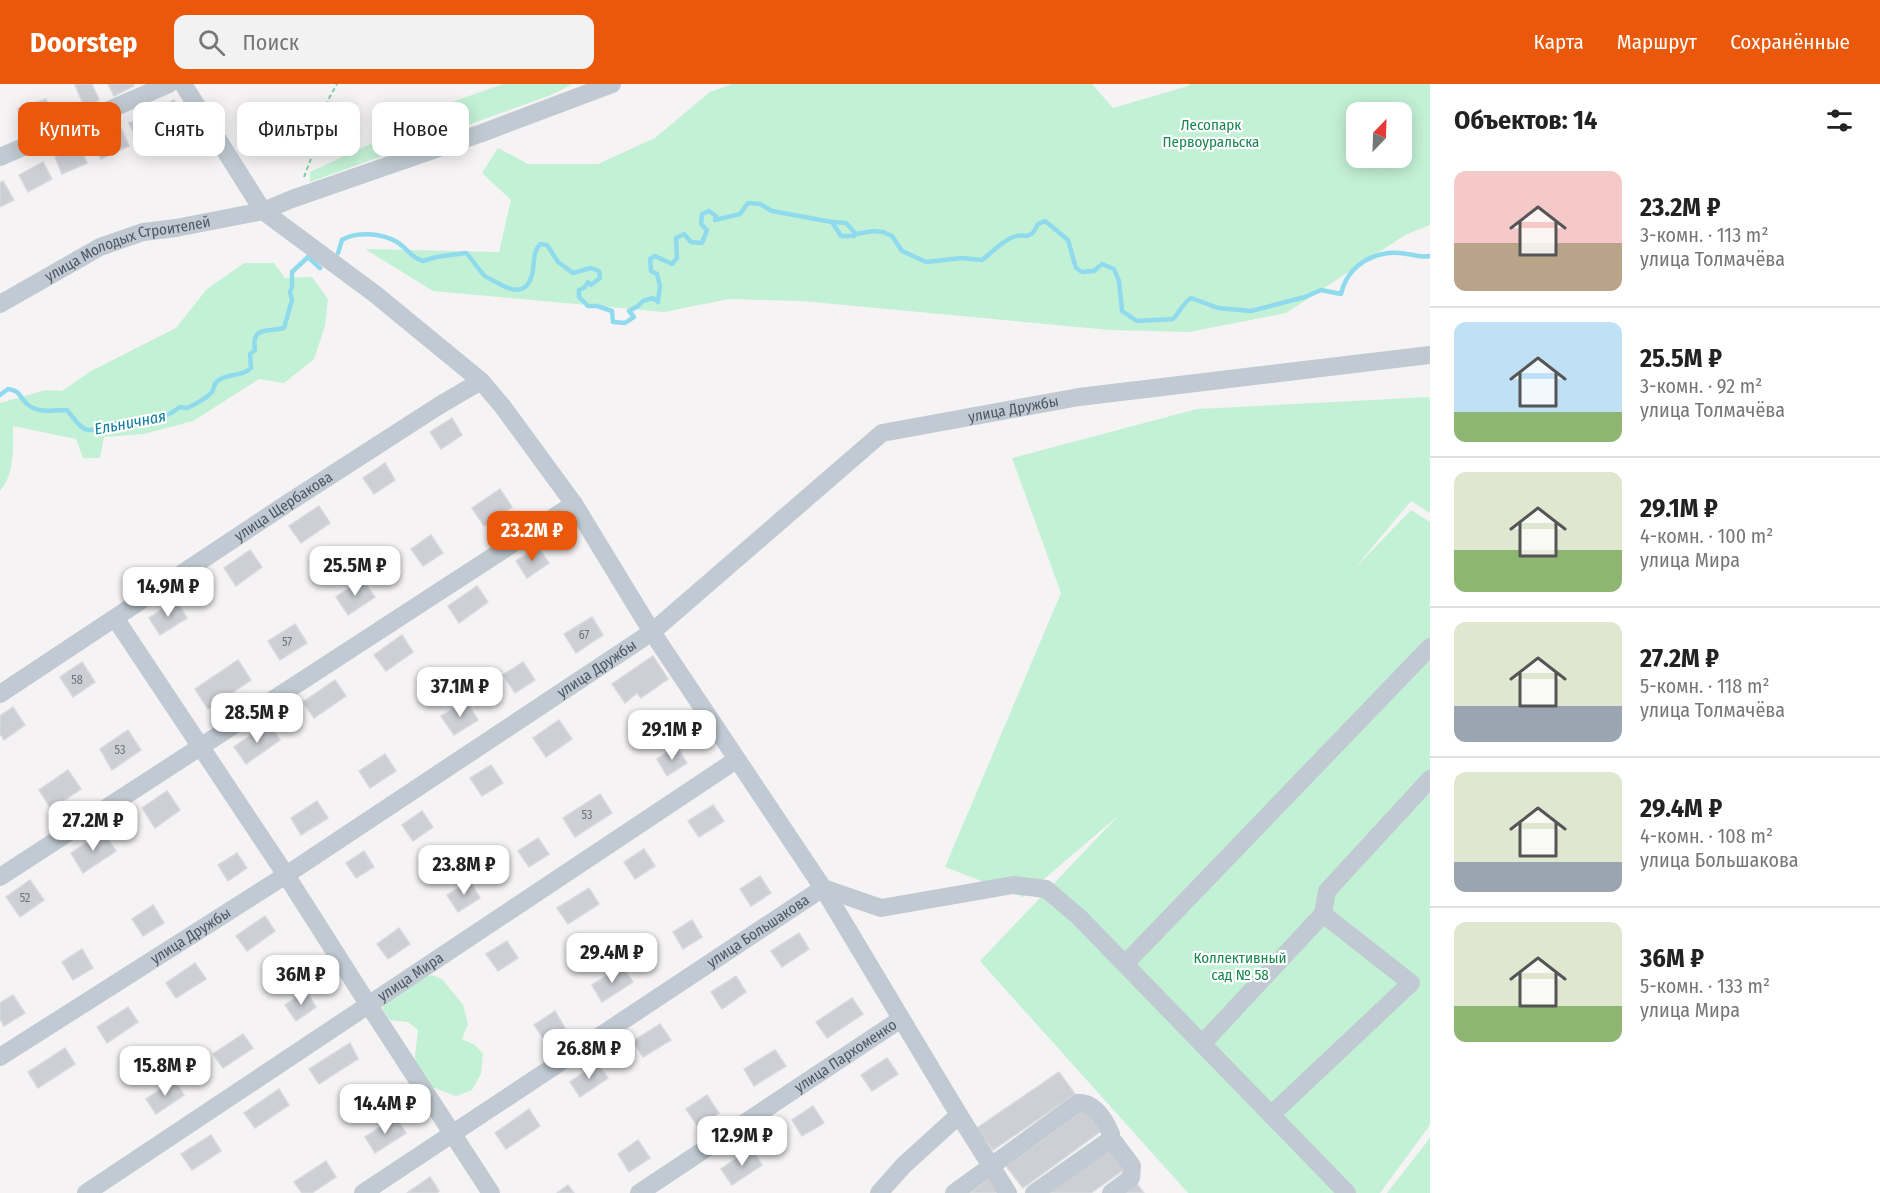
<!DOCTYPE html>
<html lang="ru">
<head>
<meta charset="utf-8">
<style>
  body { margin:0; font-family:"Fira Sans Condensed",sans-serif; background:#f2f2f2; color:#222; height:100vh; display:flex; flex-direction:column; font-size:22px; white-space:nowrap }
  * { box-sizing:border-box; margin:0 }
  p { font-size:20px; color:#767676 }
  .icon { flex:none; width:33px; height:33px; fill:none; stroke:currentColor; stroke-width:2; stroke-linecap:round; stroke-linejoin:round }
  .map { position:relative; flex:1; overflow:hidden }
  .panel { display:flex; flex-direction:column; background:#fff; width:450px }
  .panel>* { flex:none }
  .guide { position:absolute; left:18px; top:18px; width:570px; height:54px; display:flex; gap:12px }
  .needle { width:39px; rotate:23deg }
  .controls { position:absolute; left:1346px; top:18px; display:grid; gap:12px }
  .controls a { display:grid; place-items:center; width:66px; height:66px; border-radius:12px; background:#fff; box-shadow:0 3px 15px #0003; font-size:30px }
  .price { position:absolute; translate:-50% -51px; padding:0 14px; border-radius:12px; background:#fff; color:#222; font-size:20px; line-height:39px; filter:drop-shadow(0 2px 3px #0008) }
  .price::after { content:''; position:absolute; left:50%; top:36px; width:18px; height:14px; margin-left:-9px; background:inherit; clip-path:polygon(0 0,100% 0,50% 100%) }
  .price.current { background:#ea580c; color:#fff }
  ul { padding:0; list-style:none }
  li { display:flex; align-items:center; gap:18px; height:150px; padding:0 24px }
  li+li { border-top:2px solid #e0e0e0 }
  li span { display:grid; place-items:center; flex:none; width:168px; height:120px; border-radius:12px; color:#555 }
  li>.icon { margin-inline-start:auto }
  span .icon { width:72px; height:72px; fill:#fffc; stroke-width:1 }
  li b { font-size:26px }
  h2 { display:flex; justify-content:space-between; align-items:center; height:72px; padding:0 24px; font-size:26px }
  .pill { padding:0 21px; border-radius:12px; background:#fff; box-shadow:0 3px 15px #0003; font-size:21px; line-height:54px }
  .pill.current { background:#ea580c; color:#fff }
  header { display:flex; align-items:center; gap:36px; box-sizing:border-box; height:84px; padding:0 30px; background:#ea580c; color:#fff }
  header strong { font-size:28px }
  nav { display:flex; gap:33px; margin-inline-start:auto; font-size:21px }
  .search { width:420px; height:54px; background:#f2f2f2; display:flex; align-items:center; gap:15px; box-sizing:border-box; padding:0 21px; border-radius:12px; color:#767676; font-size:22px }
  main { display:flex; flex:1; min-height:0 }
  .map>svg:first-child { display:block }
</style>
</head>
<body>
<header>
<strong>Doorstep</strong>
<div class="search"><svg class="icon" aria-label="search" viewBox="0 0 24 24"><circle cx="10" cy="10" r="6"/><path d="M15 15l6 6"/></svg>Поиск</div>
<nav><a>Карта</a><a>Маршрут</a><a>Сохранённые</a></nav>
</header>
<main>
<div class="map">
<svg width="1430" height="1109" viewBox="0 0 1430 1109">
  <rect width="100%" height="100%" fill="#f5f3f3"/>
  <g fill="#c3f1d5" fill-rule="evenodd">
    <polygon points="503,0 573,0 551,11 310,98 310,88 377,57 384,42"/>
    <path d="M 732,0 L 1092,0 L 1113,24 L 1188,2 L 1190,0 L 1430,0 L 1430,141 L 1405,151 L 1286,229 L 1189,248 L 1110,246 L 802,217 L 729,215 L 664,228 L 433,207 L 365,165 L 499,168 L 511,116 L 482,89 L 498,64 L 528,80 L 598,80 L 655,54 L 710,8 ZM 1356,28 L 1401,28 L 1401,74 L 1356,74 Z"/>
    <path d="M 244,179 L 274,179 L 285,194 L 312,193 L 328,215 L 325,242 L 314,275 L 284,299 L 259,295 L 193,337 L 144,350 L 104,353 L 100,374 L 83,374 L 76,355 L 13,342 C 13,364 15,389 0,407 L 0,319 L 46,306 L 62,307 L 91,287 L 176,244 L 207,205 Z"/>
    <polygon points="1430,313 1430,429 1411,417 1354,485 1411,426 1430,438 1430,1041 1380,1109 1188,1109 980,877 1119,731 1023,813 945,783 1061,509 1012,374 1197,325"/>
    <polygon points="432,891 442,895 463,921 468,940 462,955 475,961 483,970 481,990 472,1006 456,1012 429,1002 417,986 415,973 418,946 408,938 390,936 383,926 383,918 419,894"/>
    <polygon points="1430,1054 1430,1109 1387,1109"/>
  </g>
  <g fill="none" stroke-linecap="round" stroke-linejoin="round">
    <g stroke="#90daee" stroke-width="4.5">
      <polyline points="832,138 846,139 856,150"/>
      <path d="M 338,169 L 342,156 C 356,147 382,149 397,158 C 407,164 411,174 423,177 L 436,173 L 466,169 C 473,176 477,184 484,191 C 487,194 492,196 496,198 C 511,207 526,212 532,191 C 535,180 532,169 540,160 L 547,161 L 558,178 L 573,189 L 591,184 L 599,187 L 600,194 L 591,201 L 588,198 L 584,204 L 579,206 L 579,213 L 588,222 L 597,222 L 612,227 L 613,238 L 625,239 L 634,233 L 629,227 L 638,222 L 643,217 L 653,214 L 658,218 L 660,202 L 657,190 L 651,187 L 650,175 L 655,172 L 672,180 L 677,174 L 676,154 L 684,150 L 691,158 L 702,159 L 707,146 L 701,140 L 702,130 L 709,127 L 716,132 L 715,136 L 740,130 L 748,119 L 760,120 L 772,127 L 832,138 L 841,152 L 854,152 L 856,150 L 873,147 L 883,148 L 892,152 L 902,167 L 926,178 L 962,174 L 982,176 C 995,166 1010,148 1027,152 L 1033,149 L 1038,140 L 1045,137 L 1068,156 L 1076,184 L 1082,188 L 1094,187 L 1102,180 L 1114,185 L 1119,197 L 1122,227 L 1137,237 L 1173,235 C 1180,228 1182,220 1191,214 L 1218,224 L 1251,227 L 1305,213 L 1321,206 L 1341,210 C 1348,180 1377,164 1407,170 C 1417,171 1420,174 1430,172"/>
      <path d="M 0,311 L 8,305 C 23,308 17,311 26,319 C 37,330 53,326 67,326 C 86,350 85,350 113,339 C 135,343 162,337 180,323 L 187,324 C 194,321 207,314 212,308 C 215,303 213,299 219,296 C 229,289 242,293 251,284 L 250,270 L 255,266 C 251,242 267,248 284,244 L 292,216 L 290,208 L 292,203 L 292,188 L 308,173 L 320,184"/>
    </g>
  </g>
  <g fill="#cdcfd5" stroke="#d7d9de" stroke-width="1.5">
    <polygon points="78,0 92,0 99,16 84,22 75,1"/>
    <polygon points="108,0 133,0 134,2 114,12"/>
    <polygon points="46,15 54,35 25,46 18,25"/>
    <polygon points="174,16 184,35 156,48 147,29"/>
    <polygon points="144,32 154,53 139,60 129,39"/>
    <polygon points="120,42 129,62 101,75 92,55"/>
    <polygon points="79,61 87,79 62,90 55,73"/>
    <polygon points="43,78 52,95 28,108 19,91"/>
    <polygon points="3,97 14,116 0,123 0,99"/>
    <polygon points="452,334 462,351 441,365 430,348"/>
    <polygon points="385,379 395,396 374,410 363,394"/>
    <polygon points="500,405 512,423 484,442 472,424"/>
    <polygon points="319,422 330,439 301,459 289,442"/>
    <polygon points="431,451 443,469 423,482 411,465"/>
    <polygon points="538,463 549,479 527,494 516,477"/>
    <polygon points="250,466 262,483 236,502 224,484"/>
    <polygon points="362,495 375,513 348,531 336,513"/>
    <polygon points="477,502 488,518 459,539 448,522"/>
    <polygon points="176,516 187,534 160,551 149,534"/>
    <polygon points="592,533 603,551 576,569 564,550"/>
    <polygon points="295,540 307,559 280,576 268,557"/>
    <polygon points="402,551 413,568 386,587 374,571"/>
    <polygon points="653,572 668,595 641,614 637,609 625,619 612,600"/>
    <polygon points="238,576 251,596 208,625 195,605"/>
    <polygon points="82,578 95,598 73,613 60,593"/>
    <polygon points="523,578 535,596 515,609 503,591"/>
    <polygon points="335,596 346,612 314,634 303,618"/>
    <polygon points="466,617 478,636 454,651 441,632"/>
    <polygon points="13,623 25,641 4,656 0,650 0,632"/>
    <polygon points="559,636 572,655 546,673 533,654"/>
    <polygon points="268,639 280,656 246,680 234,663"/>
    <polygon points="128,646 141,666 112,686 100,665"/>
    <polygon points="676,662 687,679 667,692 657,675"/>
    <polygon points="385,670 396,687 370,704 359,687"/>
    <polygon points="491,681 503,699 482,712 470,694"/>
    <polygon points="68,686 81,705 51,725 39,706"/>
    <polygon points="167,707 180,726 155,744 142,724"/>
    <polygon points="600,710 612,729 575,753 563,734"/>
    <polygon points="317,717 328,734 301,751 291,734"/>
    <polygon points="713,721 724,737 699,753 688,737"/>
    <polygon points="422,727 433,743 413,757 402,741"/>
    <polygon points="103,748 116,767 83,789 71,769"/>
    <polygon points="538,754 549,770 529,783 518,767"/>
    <polygon points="644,765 655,782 635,795 624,778"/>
    <polygon points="364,767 374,783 356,794 346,779"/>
    <polygon points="237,769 247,784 228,797 218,781"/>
    <polygon points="760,792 771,809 751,822 740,805"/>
    <polygon points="30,796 44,816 20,833 6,813"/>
    <polygon points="470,797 480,814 458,828 447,811"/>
    <polygon points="589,804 599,820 568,840 557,824"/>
    <polygon points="153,821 164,839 143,852 132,835"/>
    <polygon points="265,832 275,847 247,867 236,852"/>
    <polygon points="692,836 702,853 683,865 673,848"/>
    <polygon points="399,844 410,860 388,875 377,860"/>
    <polygon points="799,849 809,865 782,883 771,867"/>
    <polygon points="507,857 518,874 498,887 486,870"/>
    <polygon points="82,865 93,884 73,896 62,878"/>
    <polygon points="195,879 206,895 176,914 166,899"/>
    <polygon points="622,882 633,898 602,918 592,901"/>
    <polygon points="736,892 746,908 722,925 711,908"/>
    <polygon points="306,907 316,923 296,937 285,921"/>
    <polygon points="13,911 25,929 4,942 0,935 0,919"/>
    <polygon points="852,914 863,930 827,954 816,938"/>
    <polygon points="128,923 138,938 107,959 97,943"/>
    <polygon points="555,927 565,944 545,957 534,941"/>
    <polygon points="660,940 671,956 643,973 633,957"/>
    <polygon points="243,950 253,964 223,984 213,970"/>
    <polygon points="350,959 358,975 319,1000 309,985"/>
    <polygon points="65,964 75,980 38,1004 28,988"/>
    <polygon points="775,966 786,982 754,1002 744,985"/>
    <polygon points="887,974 898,990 872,1007 861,991"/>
    <polygon points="597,979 608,994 580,1013 570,998"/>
    <polygon points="1059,988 1075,1010 993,1066 977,1044"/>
    <polygon points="174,996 184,1011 156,1030 146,1015"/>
    <polygon points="279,1005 289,1021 255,1044 244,1029"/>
    <polygon points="707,1011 719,1029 698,1043 686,1025"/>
    <polygon points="813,1022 824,1039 802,1052 792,1036"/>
    <polygon points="529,1025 540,1042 506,1065 495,1049"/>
    <polygon points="1085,1025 1101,1047 1023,1104 1006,1082"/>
    <polygon points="395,1033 406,1049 375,1069 365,1053"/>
    <polygon points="211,1051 221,1067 192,1086 181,1070"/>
    <polygon points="638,1056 650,1074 629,1088 618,1070"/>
    <polygon points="1110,1063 1126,1084 1091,1109 1047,1109"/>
    <polygon points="751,1064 762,1081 732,1101 721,1085"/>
    <polygon points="326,1077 336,1093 312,1109 302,1109 294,1098"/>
    <polygon points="430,1093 439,1107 437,1109 407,1109"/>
    <polygon points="989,1095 1000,1109 970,1109"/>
    <polygon points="1137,1100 1144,1109 1125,1109"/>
    <polygon points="568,1101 574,1109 557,1109"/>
  </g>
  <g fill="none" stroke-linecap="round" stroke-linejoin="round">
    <polyline stroke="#7ad0a6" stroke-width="2" stroke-dasharray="4.5 3" stroke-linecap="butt" points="304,93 323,43 328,16 337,0"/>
    <g stroke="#c1cad2" stroke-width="18">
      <polyline points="183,0 263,127 375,210 481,297 503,323 574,420 652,548 823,804 959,1031 1008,1109"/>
      <polyline points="0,73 169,0"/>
      <path id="s1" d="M 0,220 L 100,163 L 143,148 L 176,144 L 263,127 L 292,115 L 482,49 L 612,0"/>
      <polyline points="115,534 286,791 368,920 491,1109"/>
      <path id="s2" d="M 0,610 L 288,419 L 440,321 L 481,297"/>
      <polyline points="0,793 574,420"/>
      <polyline points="1125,880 1430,563"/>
      <polyline points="1202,960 1323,830 1327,807 1430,695"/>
      <path id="s3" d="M 0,973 L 286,791 L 652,548 L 882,349 L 1079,313 L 1430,271"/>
      <polyline points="1271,1031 1411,899 1323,830"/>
      <polyline points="1108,1057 1114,1058 1132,1082 1131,1094 1111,1109"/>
      <path id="s4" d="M 86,1109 L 736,676"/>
      <path id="s5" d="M 363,1109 L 823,804 L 881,824 L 1013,801 L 1046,805 L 1079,833 L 1347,1109"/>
      <path id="s6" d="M 639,1109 L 901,935"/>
      <polyline points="879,1109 904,1081 959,1031"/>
      <path d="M 954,1109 L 1078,1019 C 1094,1018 1105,1036 1111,1050 L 1108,1057 L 1034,1109"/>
    </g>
  </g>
  <g text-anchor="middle" stroke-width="4.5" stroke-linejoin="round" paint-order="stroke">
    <g font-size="12" fill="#6b747e">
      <text x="584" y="555">67</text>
      <text x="287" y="562">57</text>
      <text x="77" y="600">58</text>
      <text x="120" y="670">53</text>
      <text x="587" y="735">53</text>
      <text x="25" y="818">52</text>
    </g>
    <g font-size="15" fill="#17864f" stroke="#fff">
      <text x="1211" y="46">Лесопарк<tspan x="1211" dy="17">Первоуральска</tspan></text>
      <text x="1240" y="879">Коллективный<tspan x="1240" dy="17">сад № 58</tspan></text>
    </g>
    <g font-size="15" fill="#4a5661" stroke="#fff">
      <text dy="5" stroke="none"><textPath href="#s1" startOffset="141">улица Молодых Строителей</textPath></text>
      <text dy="5" stroke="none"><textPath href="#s3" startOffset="1216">улица Дружбы</textPath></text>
      <text dy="5" stroke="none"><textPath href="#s2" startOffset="340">улица Щербакова</textPath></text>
      <text dy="5" stroke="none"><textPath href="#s3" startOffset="712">улица Дружбы</textPath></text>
      <text dy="5" stroke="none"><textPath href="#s5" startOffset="474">улица Большакова</textPath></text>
      <text dy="5" stroke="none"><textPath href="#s3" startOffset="226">улица Дружбы</textPath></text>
      <text dy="5" stroke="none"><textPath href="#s4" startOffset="390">улица Мира</textPath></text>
      <text dy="5" stroke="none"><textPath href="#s6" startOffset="248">улица Пархоменко</textPath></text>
    </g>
    <g font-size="16" font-style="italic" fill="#0c7c9b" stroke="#fff">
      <text transform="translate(130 338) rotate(-11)" y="6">Ельничная</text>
    </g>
  </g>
</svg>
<div class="controls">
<a><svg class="needle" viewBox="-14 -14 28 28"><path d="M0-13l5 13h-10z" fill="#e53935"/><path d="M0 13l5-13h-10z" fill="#767676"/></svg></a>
</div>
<b class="price current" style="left:532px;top:478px">23.2M ₽</b>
<b class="price" style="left:355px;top:513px">25.5M ₽</b>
<b class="price" style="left:168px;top:534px">14.9M ₽</b>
<b class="price" style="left:460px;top:634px">37.1M ₽</b>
<b class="price" style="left:257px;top:660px">28.5M ₽</b>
<b class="price" style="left:672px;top:677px">29.1M ₽</b>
<b class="price" style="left:93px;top:768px">27.2M ₽</b>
<b class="price" style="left:464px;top:812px">23.8M ₽</b>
<b class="price" style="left:612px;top:900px">29.4M ₽</b>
<b class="price" style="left:301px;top:922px">36M ₽</b>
<b class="price" style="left:589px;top:996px">26.8M ₽</b>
<b class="price" style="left:165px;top:1013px">15.8M ₽</b>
<b class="price" style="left:385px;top:1051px">14.4M ₽</b>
<b class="price" style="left:742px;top:1083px">12.9M ₽</b>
<div class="guide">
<a class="pill current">Купить</a>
<a class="pill">Снять</a>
<a class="pill">Фильтры</a>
<a class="pill">Новое</a>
</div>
</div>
<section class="panel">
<h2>Объектов: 14<svg class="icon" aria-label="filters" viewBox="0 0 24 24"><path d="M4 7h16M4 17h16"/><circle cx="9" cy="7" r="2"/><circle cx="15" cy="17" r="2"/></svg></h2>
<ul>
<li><span style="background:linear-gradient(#f6c9c9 60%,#b9a48a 0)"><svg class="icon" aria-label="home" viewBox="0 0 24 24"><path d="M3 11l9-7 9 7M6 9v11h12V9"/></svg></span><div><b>23.2M ₽</b><p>3-комн. · 113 m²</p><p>улица Толмачёва</p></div></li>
<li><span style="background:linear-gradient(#bfe0f5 75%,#8fb573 0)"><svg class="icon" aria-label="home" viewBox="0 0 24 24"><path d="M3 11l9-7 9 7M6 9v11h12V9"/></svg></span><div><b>25.5M ₽</b><p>3-комн. · 92 m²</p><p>улица Толмачёва</p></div></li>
<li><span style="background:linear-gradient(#dfe7d0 65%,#8fb573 0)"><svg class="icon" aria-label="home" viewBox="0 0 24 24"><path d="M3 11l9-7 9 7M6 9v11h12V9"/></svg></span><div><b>29.1M ₽</b><p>4-комн. · 100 m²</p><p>улица Мира</p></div></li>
<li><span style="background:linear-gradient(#dfe7d0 70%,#9aa5b1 0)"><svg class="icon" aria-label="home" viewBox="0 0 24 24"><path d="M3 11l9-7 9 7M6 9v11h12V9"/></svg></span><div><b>27.2M ₽</b><p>5-комн. · 118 m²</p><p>улица Толмачёва</p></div></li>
<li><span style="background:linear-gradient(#dfe7d0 75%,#9aa5b1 0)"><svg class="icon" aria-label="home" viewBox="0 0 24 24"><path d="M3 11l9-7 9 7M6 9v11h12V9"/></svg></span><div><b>29.4M ₽</b><p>4-комн. · 108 m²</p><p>улица Большакова</p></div></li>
<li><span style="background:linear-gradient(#dfe7d0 70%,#8fb573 0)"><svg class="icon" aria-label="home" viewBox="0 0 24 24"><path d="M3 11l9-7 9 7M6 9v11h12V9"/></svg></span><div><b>36M ₽</b><p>5-комн. · 133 m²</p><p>улица Мира</p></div></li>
</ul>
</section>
</main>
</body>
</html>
